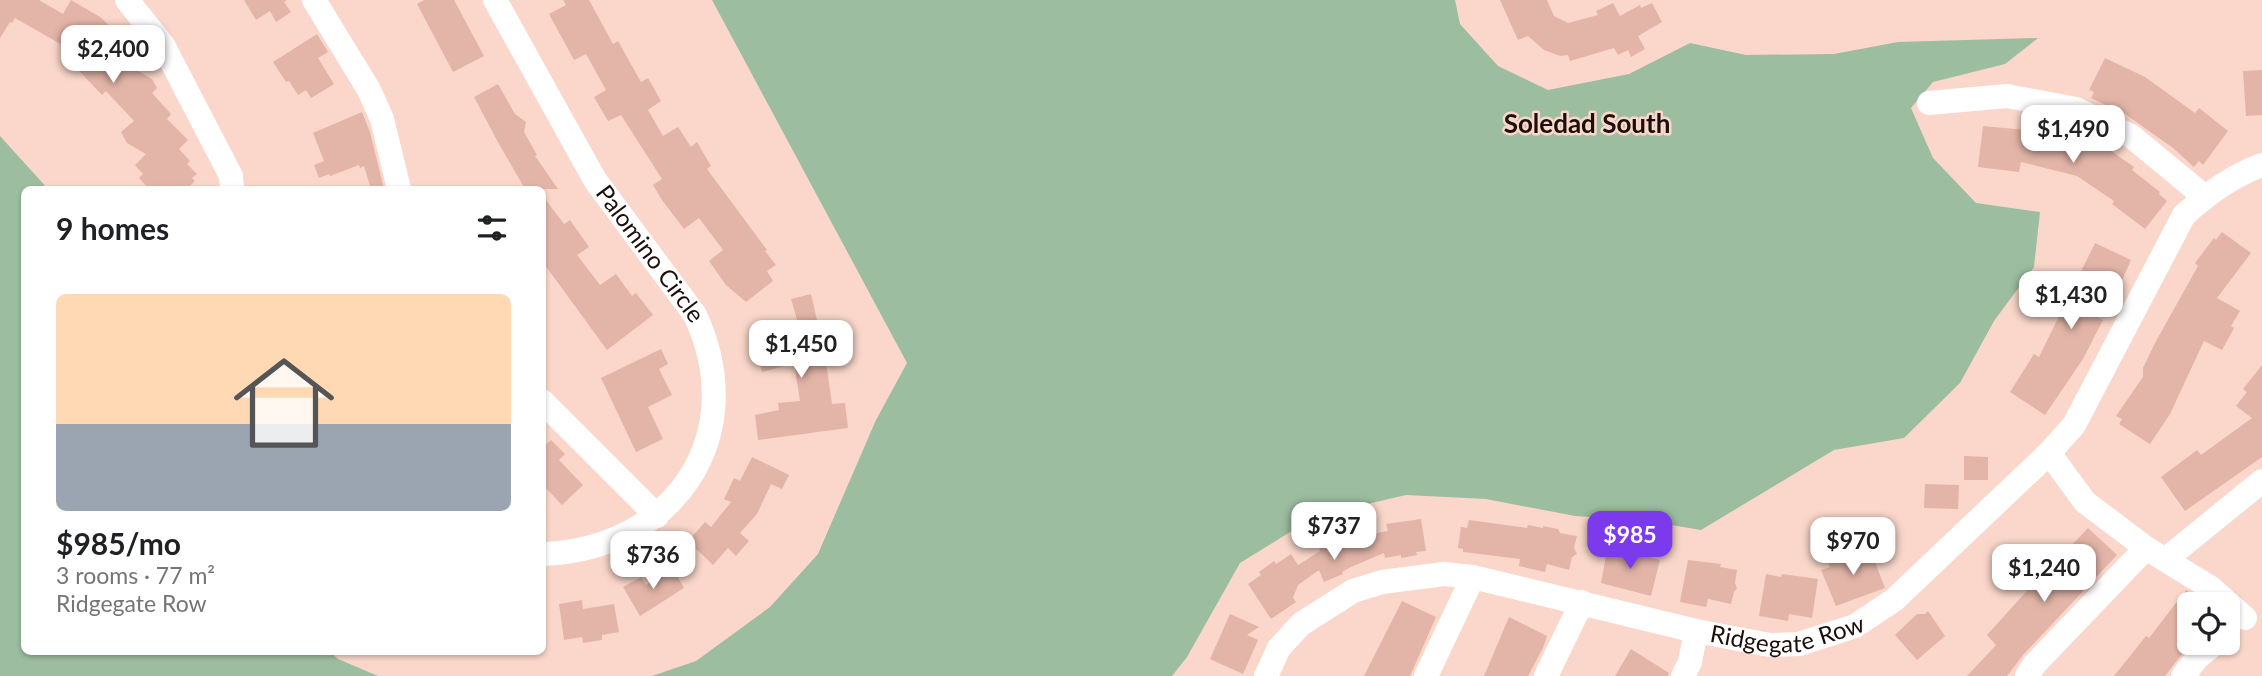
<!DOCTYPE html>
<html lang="en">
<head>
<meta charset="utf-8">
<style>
  body { margin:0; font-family:Lato,sans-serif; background:#f6f6f6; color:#202124; height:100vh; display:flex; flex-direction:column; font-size:26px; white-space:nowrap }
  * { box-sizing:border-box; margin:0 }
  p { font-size:23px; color:#757577 }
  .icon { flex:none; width:38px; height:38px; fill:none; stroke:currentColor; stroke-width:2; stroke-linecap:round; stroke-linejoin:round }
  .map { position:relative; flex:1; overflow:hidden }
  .drawer { position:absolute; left:21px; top:186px; width:525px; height:469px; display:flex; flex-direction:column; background:#fff; border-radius:10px; box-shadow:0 2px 5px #0004 }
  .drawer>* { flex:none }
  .tools { position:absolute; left:2177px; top:592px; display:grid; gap:14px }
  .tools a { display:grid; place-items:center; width:63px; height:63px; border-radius:10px; background:#fff; box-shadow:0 2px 5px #0004; font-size:35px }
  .price { position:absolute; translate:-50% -60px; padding:0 16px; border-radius:14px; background:#fff; color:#222; font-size:23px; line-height:46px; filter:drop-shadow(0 2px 4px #0008) }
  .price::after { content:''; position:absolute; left:50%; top:42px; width:21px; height:16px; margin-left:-10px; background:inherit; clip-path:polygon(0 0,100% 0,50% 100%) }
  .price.on { background:#7c3aed; color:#fff }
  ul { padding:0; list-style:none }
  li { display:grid; align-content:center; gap:14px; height:371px; padding:0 35px }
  li span { display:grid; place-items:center; height:217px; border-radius:10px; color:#555 }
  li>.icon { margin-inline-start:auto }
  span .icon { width:126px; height:126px; fill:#fffc; stroke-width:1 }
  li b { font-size:30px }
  h2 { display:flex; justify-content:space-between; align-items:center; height:84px; padding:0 35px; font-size:30px }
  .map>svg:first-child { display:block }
</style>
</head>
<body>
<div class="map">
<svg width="2262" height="676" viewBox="0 0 2262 676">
  <rect width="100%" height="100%" fill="#fad7ca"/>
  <g fill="#9cbda0">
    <polygon points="712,0 1455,0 1460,24 1498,66 1548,90 1629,74 1690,43 1746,55 1834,54 1898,42 2038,38 2005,64 1933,82 1911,108 1933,158 1976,203 2040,212 2034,267 1994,321 1960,383 1904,438 1834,450 1701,530 1641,520 1575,516 1486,499 1406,495 1316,516 1240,563 1187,657 1172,676 652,676 696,661 770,607 818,554 876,420 907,363"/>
    <polygon points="0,136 48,189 24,189 24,651 329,651 338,659 378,676 0,676"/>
  </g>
  <g fill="#e3b5a8">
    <polygon points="0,0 39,0 63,14 71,0 100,17 124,39 118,45 137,61 131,67 152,79 157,88 152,93 171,114 167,119 188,140 179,149 190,161 187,164 197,174 192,178 195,181 187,189 149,189 139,178 143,174 135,165 146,154 127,143 121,132 134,121 106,91 102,95 65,56 71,50 15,18 12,23 10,22 0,38"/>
    <polygon points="244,0 287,0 284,2 291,12 276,22 270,11 256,20"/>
    <polygon points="424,0 454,0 484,56 453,72 417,4"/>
    <polygon points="563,0 589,0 613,44 618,41 641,82 648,78 661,101 648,110 663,136 678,127 691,147 697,142 711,166 707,169 767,250 765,251 776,265 767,271 773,281 746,302 726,285 709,261 723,250 699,218 684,229 662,200 653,185 662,179 621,115 608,121 594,97 606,90 586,54 574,60 549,14 566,5"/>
    <polygon points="1500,0 1547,0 1554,16 1568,23 1598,15 1596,11 1613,3 1620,16 1640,5 1641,8 1652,3 1662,22 1638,36 1645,49 1631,57 1628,50 1618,55 1614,48 1570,61 1568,55 1560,56 1544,50 1528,36 1518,40"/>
    <polygon points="317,34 328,52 318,58 334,84 311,98 306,90 298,95 289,81 286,82 273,62"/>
    <polygon points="2105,58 2145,77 2195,113 2199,108 2228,131 2203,165 2199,161 2194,167 2173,148 2125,114 2091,98 2094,92 2089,90"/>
    <polygon points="2262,70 2262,115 2246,116 2243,71"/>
    <polygon points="498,84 515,114 526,122 524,132 537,155 535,156 558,189 525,189 499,144 474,97"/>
    <polygon points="362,112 370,132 384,189 371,189 364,166 360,168 359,165 330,176 329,174 319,178 314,165 324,161 313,133"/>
    <polygon points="2039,124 2090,136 2134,167 2132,170 2160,192 2159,194 2167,201 2145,229 2112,204 2114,201 2077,176 2021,162 2019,172 1978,167 1983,126 2037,131"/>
    <polygon points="542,195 564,224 570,220 589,247 577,255 600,285 616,274 632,296 636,293 653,315 607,350 542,261"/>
    <polygon points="2222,232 2251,253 2217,298 2240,311 2231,326 2234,328 2222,350 2204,341 2170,414 2150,444 2119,424 2122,419 2116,416 2143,377 2143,368 2155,343 2198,266 2195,263 2214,238 2216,240"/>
    <polygon points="2095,243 2131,260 2119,287 2111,283 2095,316 2103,320 2083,359 2045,415 2010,392 2034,354 2039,357"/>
    <polygon points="811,294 825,355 832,404 845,403 848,428 758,440 755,415 779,410 778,403 800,401 794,363 762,372 754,343 800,330 791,299"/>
    <polygon points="661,349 668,364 659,369 672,395 648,407 663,439 636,452 601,378"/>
    <polygon points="2262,365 2262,457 2185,511 2161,477 2197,450 2201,455 2252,418 2236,406 2247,392 2243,389"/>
    <polygon points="551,440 565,454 559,460 583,485 562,505 542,484 542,448"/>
    <polygon points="1964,456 1988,457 1988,480 1964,480"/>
    <polygon points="752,457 789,475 782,489 771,484 757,514 740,533 749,541 736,556 728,548 713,565 688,541 705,522 711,527 731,502 724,499 734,478 740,481"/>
    <polygon points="1925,484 1959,485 1958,509 1924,508"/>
    <polygon points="1421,519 1426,551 1416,552 1417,555 1401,558 1401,555 1385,558 1384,553 1351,567 1342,572 1343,574 1324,582 1319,570 1298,585 1293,598 1296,602 1271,619 1248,584 1261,575 1259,572 1274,561 1276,564 1291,554 1298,565 1320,551 1318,545 1355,528 1358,536 1388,531 1386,524"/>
    <polygon points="1469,520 1527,528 1528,525 1543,528 1543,526 1558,529 1560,533 1577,536 1574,548 1577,554 1572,557 1569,570 1547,564 1545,572 1519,566 1520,559 1463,552 1463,549 1458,548 1461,527 1467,528"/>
    <polygon points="2088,528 2117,555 2023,655 2007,676 1967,676 1996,645 1987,635 2034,583 2031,579 2041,568 2045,572 2052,566"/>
    <polygon points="1608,545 1660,560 1651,596 1601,583"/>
    <polygon points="1869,547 1885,588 1836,606 1821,570 1830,567 1828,563"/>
    <polygon points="1688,560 1721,564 1720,567 1737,570 1735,583 1737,588 1734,592 1731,604 1708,599 1706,607 1680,602"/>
    <polygon points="673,569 684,588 640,616 623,587 641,577 646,585"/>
    <polygon points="1766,574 1781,577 1782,574 1818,579 1812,618 1789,614 1788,621 1759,616"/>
    <polygon points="2186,590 2189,592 2189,645 2165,676 2114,676 2146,636 2149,638"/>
    <polygon points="582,600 583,609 614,604 619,632 602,635 602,640 583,643 582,637 564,640 559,604"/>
    <polygon points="1402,601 1436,617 1410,676 1364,676"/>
    <polygon points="1928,611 1945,636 1917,660 1895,635 1917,614 1925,614"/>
    <polygon points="1230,614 1259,627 1247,635 1258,640 1243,674 1210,659"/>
    <polygon points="1509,617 1547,636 1543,648 1528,676 1484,676"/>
    <polygon points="1631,649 1669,673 1668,676 1615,676"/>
  </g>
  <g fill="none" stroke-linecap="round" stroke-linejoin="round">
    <g stroke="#fff" stroke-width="24">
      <polyline points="127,0 163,45 231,176 232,189"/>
      <polyline points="314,0 369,90 382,119 399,189"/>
      <path id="s1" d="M 495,0 L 595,180 L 695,315 C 752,437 673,550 542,554"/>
      <polyline points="1929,103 2007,96 2076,109 2131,136 2205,197"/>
      <polyline points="542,401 657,516"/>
      <polyline points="2049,453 2085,502 2146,548 2211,588 2245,618"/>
      <polyline points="2166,559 2262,481"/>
      <path id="s2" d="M 1266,676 L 1279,648 L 1301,624 L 1353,591 L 1382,582 L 1444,574 L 1473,577 L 1696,631 L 1770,645 L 1799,644 L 1855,626 L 1894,600 L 2049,453 L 2074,425 L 2184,215 C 2208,194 2233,175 2262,165"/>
      <polyline points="1426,676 1473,577"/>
      <polyline points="1546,676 1582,602"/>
      <polyline points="1683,676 1690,662 1696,631"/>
      <polyline points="2027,676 2034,665 2146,548"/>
      <polyline points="2183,676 2197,658 2216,642"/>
    </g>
  </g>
  <g text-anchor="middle" stroke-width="5" stroke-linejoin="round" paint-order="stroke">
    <g font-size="24" fill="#1a0f0a" stroke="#fad7ca">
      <text dy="8" stroke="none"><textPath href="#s1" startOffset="298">Palomino Circle</textPath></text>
      <text dy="8" stroke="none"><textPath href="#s2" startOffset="570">Ridgegate Row</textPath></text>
    </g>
    <g font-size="26" font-weight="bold" fill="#1a0f0a" stroke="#fad7ca">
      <text x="1587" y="133">Soledad South</text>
    </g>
  </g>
</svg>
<div class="tools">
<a><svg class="icon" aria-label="locate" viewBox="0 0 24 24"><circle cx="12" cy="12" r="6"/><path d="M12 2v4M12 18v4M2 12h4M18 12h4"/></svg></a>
</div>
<b class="price" style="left:113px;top:85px">$2,400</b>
<b class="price" style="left:2073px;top:165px">$1,490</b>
<b class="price" style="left:2071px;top:331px">$1,430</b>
<b class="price" style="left:801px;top:380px">$1,450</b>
<b class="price" style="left:1334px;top:562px">$737</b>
<b class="price on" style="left:1630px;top:571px">$985</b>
<b class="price" style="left:1853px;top:577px">$970</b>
<b class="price" style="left:653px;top:591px">$736</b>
<b class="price" style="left:2044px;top:604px">$1,240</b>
<section class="drawer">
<h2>9 homes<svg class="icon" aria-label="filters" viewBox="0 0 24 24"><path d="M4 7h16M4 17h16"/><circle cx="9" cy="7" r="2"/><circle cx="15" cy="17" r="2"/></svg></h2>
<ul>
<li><span style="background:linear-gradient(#ffd9b3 60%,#9aa5b1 0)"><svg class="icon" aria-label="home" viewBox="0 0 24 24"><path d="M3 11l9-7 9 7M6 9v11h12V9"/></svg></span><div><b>$985/mo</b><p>3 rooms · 77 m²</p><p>Ridgegate Row</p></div></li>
</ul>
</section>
</div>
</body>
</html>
